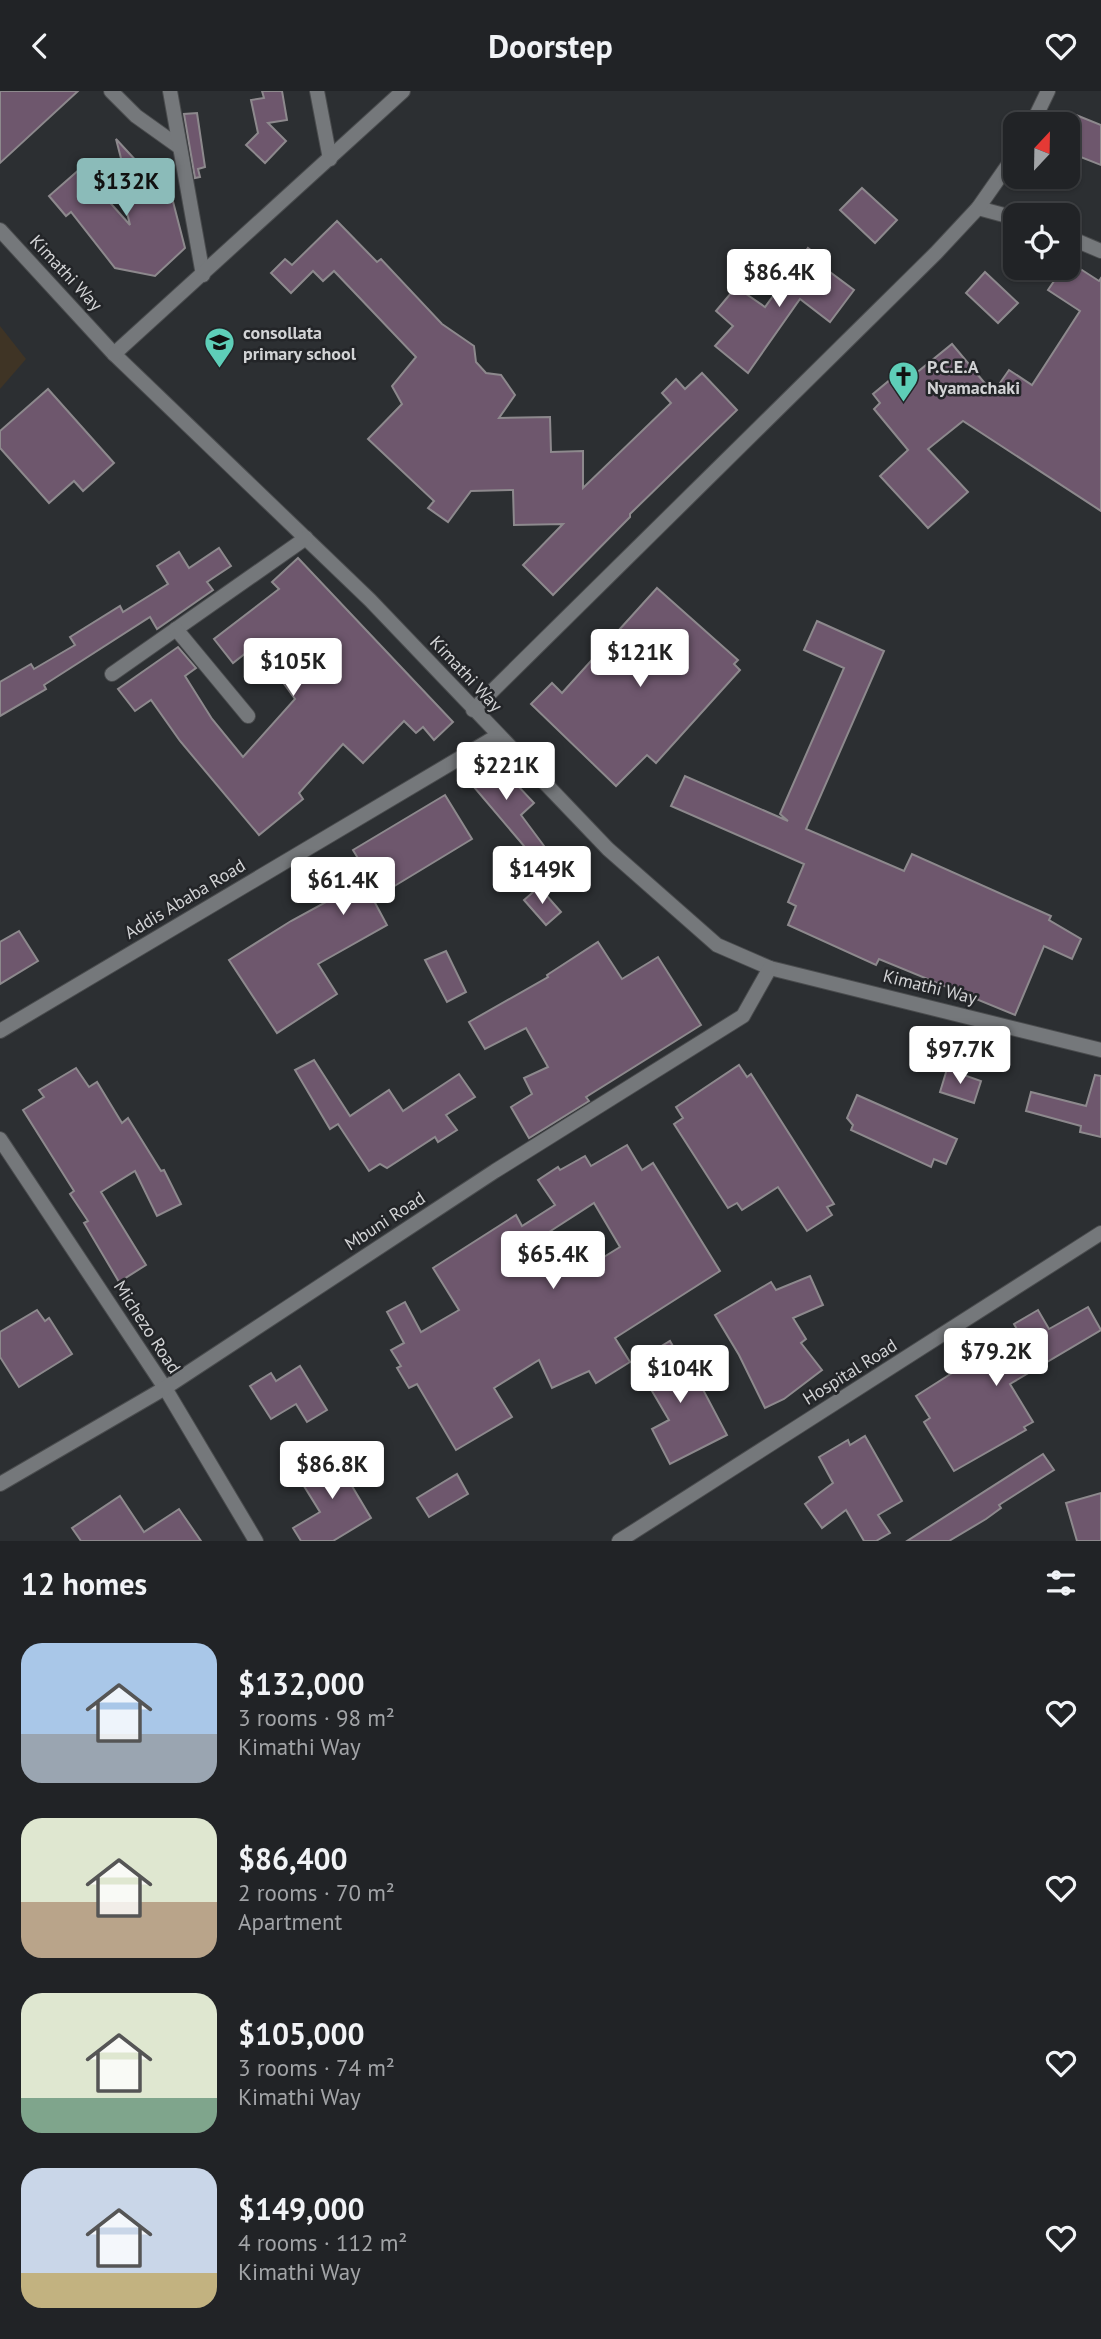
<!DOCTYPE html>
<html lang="en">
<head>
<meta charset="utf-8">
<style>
  body { margin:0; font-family:"PT Sans",sans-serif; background:#2d2f32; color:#f1f3f6; height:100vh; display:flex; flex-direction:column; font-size:26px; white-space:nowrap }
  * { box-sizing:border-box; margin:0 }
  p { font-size:23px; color:#a2a4a7 }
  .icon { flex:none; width:38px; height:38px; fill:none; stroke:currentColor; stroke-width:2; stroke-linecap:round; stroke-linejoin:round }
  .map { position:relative; height:1450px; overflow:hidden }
  .sheet { display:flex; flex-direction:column; background:#212326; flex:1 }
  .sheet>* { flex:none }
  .needle { width:46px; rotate:22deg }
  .tools { position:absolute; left:1003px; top:21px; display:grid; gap:14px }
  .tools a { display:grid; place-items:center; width:77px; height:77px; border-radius:14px; background:#212326; box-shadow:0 2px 5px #0004,0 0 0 2px #3e4043; font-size:35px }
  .price { position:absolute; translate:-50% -60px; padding:0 16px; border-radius:7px; background:#fff; color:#222; font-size:23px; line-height:46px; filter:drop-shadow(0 2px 4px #0008) }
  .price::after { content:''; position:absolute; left:50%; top:42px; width:21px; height:16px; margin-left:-10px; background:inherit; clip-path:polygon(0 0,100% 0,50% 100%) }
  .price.on { background:#8bbbb9; color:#111 }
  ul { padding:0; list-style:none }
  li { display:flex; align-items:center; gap:21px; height:175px; padding:0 21px }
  li span { display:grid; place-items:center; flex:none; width:196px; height:140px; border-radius:21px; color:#555 }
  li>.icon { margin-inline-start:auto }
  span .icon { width:84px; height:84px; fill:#fffc; stroke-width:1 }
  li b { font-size:30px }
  h2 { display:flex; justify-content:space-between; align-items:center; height:84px; padding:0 21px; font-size:30px }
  header { display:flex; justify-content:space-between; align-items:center; height:91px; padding:0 21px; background:#212326; font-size:32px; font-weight:700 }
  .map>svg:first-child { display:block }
</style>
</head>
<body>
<header><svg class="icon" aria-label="back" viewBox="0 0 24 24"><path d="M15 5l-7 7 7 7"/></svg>Doorstep<svg class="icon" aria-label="heart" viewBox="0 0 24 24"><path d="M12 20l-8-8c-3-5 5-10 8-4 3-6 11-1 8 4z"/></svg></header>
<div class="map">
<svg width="1101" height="1450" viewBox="0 0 1101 1450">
  <rect width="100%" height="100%" fill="#2c2f32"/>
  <polygon fill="#3f3425" points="0,235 26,268 0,298"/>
  <g fill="#6e576d" stroke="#8d898d" stroke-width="2" fill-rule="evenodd">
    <polygon points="0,0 78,0 0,72"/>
    <polygon points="262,0 282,0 287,29 268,32 286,50 265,72 246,54 258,42 251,9 264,7"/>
    <polygon points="197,22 205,76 198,78 200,86 195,87 184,23"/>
    <polygon points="1076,24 1101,34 1101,74 1068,61 1068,44"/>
    <polygon points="116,48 163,99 169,95 185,157 155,185 115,177 71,121 66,125 49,105 80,78 130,134 117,80 124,79"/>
    <polygon points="862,97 897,129 875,152 840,119"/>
    <polygon points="337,130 377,171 381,168 442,233 474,255 476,271 486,282 501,284 515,304 499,327 550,326 551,361 583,360 583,397 671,312 662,302 676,288 685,298 702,282 737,319 630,423 630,426 553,504 523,474 563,433 514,434 513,399 471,400 448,431 428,417 434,410 368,348 402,313 392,295 416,266 334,180 323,190 313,180 291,202 271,182 285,168 292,174"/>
    <polygon points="808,157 826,170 822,175 854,199 830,231 800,208 748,282 715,255 733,235 716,220 736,196 765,216"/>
    <polygon points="1068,170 1099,190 1101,187 1101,420 963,330 928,358 968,401 928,437 880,385 908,359 874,318 880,312 873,303 903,278 910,287 952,253 993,302 1009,279 1032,294 1080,220 1048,199 1063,177 1068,177"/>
    <polygon points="985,181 1018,212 998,232 966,202"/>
    <polygon points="48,298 114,372 83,400 74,390 49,412 0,357 0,340"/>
    <polygon points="219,457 231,475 207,491 213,499 157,538 150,526 44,594 46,598 0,625 0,591 31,573 34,578 75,554 70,546 120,515 123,521 168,493 157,475 179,461 189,477"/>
    <polygon points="298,467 453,631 434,649 423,636 416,642 404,630 363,672 343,653 299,702 303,708 259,744 180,650 151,609 135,620 118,598 178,556 196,577 185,585 212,628 243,666 295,608 256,554 233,572 214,548 279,498 272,491"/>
    <polygon points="657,497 738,569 734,573 740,579 656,672 647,664 616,695 531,613 552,592 562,602"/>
    <polygon points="817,530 884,560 806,738 904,780 912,763 1051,825 1049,829 1081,848 1072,868 1044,855 1015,924 879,868 876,874 788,834 796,815 788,811 804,773 671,715 685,685 788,730 780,723 844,577 804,559"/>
    <polygon points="484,665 498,681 502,678 534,712 521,724 547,759 535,768 463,683"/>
    <polygon points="445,704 472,748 373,808 387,834 318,873 337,903 277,942 229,869 291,830 370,787 353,759"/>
    <polygon points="539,796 561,821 546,834 524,809"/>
    <polygon points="19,840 38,870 0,893 0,851"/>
    <polygon points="598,851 622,888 658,866 701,934 586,1006 589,1010 529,1047 511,1016 532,1003 524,987 548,976 526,937 485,958 469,931 548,886 547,884"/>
    <polygon points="446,860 466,901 447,911 425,869"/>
    <polygon points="314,969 350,1025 389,999 403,1020 459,983 475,1006 446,1024 457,1039 438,1051 435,1046 387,1077 380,1073 369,1080 338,1033 330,1038 295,979"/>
    <polygon points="739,974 747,986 751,983 834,1113 827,1116 832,1124 807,1140 778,1096 742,1119 737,1112 728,1117 674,1033 683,1027 676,1016"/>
    <polygon points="76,977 89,996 97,991 122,1032 128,1027 161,1080 164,1079 181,1113 157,1125 135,1080 101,1101 146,1174 119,1191 84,1132 88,1130 70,1103 74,1100 23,1019 44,1006 39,999"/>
    <polygon points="947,978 981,990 974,1012 940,1001"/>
    <polygon points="1095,984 1101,985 1101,1046 1080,1041 1081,1035 1026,1020 1031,1001 1086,1015"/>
    <polygon points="857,1004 957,1048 946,1073 934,1068 931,1076 851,1039 853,1034 847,1027"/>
    <path d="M 627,1054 L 642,1079 L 653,1072 L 720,1180 L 615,1247 L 630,1271 L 596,1292 L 589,1280 L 552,1297 L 539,1269 L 494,1297 L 512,1326 L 456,1359 L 417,1293 L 409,1297 L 397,1277 L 401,1275 L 391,1259 L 404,1252 L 387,1221 L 405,1211 L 421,1241 L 459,1219 L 433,1177 L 516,1124 L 522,1135 L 555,1114 L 538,1089 L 558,1076 L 560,1079 L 585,1065 L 591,1075 ZM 594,1112 L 620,1156 L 573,1185 L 546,1143 Z"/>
    <polygon points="810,1185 823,1214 793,1227 806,1248 801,1252 822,1279 784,1308 765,1317 739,1264 715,1224 771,1191 776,1199"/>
    <polygon points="1088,1216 1101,1239 1010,1293 1033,1331 1024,1336 1026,1339 954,1380 924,1331 930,1327 916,1305 1018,1240 1014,1233 1038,1219 1049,1238"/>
    <polygon points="37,1219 45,1230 49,1227 72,1263 19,1296 0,1266 0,1241"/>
    <polygon points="670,1250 694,1291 698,1289 727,1344 670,1373 652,1338 669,1329 635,1271"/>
    <polygon points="300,1275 327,1319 307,1331 296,1313 271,1328 250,1295 271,1282 276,1290"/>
    <polygon points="865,1345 902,1410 878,1424 890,1442 876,1450 864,1450 846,1419 822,1437 805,1413 833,1392 819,1366 848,1349 850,1354"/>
    <polygon points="348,1357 360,1376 346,1385 371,1427 333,1450 301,1450 293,1437 320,1421 299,1387"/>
    <polygon points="1043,1363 1054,1379 999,1414 1001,1417 986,1428 949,1450 907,1450"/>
    <polygon points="457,1383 468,1403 429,1426 417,1407"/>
    <polygon points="1101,1402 1101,1450 1077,1450 1066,1412"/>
    <polygon points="120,1405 144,1441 179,1418 201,1450 81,1450 72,1437"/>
  </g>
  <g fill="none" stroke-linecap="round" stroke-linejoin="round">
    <defs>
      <g id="minor">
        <polyline points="111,0 136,25 178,55"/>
        <polyline points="170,0 203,184"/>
        <polyline points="317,0 330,68"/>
        <polyline points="1032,33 1048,0"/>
        <polyline points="978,117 1015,127"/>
        <polyline points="0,139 114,263 370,509 608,758 717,854 770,877 1101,959"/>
        <polyline points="1068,146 1101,160"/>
        <polyline points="114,263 403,0"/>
        <polyline points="112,583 306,447"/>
        <polyline points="473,619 936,162 978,117 1015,64"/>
        <polyline points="0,940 497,645"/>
        <polyline points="0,1048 165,1297 256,1450"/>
        <polyline points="0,1393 165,1297 495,1080 743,925 770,877"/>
        <polyline points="619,1450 1101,1142"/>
      </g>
      <polyline id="tertiary" points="176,538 248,625"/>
    </defs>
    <use href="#minor" stroke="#4a4c4e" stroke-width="16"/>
    <use href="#tertiary" stroke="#4a4c4e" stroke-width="16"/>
    <use href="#minor" stroke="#75787b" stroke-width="14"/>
    <use href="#tertiary" stroke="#75787b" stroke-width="14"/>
  </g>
  <defs>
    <symbol id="school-pin" viewBox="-11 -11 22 30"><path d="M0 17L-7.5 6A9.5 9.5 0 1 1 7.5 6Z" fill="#5eceb8" stroke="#232528"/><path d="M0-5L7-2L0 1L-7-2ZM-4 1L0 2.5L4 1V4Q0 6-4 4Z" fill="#111"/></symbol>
    <symbol id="church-pin" viewBox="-11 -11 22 30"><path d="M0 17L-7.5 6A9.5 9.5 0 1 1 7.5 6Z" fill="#5eceb8" stroke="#232528"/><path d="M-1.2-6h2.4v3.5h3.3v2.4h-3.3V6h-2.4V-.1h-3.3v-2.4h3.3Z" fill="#111"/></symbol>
  </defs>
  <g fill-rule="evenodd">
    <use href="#school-pin" x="202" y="234" width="35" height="47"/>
    <use href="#church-pin" x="886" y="268" width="35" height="47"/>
  </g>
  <g text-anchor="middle" stroke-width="5" stroke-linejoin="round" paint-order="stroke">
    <g font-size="18" fill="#d2d3d5" stroke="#232528">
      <text transform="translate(66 182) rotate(47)" y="6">Kimathi Way</text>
      <text transform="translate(466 583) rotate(47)" y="6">Kimathi Way</text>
      <text transform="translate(185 808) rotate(-31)" y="6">Addis Ababa Road</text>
      <text transform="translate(930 896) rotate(14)" y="6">Kimathi Way</text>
      <text transform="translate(385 1130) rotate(-33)" y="6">Mbuni Road</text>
      <text transform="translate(147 1236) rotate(57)" y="6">Michezo Road</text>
      <text transform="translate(850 1281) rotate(-32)" y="6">Hospital Road</text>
    </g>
    <g font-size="18" font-weight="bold" fill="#d2d3d5" stroke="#232528" text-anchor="start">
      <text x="243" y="248">consollata<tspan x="243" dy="21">primary school</tspan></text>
      <text x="927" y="282">P.C.E.A<tspan x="927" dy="21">Nyamachaki</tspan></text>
    </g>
  </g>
</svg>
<div class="tools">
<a><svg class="needle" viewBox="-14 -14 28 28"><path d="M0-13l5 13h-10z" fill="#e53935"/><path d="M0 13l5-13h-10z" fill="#a2a4a7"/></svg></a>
<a><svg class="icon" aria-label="locate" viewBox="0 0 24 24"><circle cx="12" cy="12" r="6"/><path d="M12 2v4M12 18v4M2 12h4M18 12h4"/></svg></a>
</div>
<b class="price on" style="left:126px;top:127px">$132K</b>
<b class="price" style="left:779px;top:218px">$86.4K</b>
<b class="price" style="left:640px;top:598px">$121K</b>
<b class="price" style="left:293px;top:607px">$105K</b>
<b class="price" style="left:506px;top:711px">$221K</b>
<b class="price" style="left:542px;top:815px">$149K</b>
<b class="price" style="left:343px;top:826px">$61.4K</b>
<b class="price" style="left:960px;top:995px">$97.7K</b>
<b class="price" style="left:553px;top:1200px">$65.4K</b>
<b class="price" style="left:996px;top:1297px">$79.2K</b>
<b class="price" style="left:680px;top:1314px">$104K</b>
<b class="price" style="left:332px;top:1410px">$86.8K</b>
</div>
<section class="sheet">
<h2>12 homes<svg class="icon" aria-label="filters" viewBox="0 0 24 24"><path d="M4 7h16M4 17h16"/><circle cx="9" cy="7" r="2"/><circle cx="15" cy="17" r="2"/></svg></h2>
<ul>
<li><span style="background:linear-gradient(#a9c7e8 65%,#9aa5b1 0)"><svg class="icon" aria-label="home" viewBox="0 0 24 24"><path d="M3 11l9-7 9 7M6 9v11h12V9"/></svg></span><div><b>$132,000</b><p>3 rooms · 98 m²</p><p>Kimathi Way</p></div><svg class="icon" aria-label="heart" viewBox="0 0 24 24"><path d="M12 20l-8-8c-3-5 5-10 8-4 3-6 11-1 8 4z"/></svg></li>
<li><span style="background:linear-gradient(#dfe7d0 60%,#b9a48a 0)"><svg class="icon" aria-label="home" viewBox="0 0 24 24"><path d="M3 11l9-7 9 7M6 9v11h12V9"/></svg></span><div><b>$86,400</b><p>2 rooms · 70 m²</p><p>Apartment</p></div><svg class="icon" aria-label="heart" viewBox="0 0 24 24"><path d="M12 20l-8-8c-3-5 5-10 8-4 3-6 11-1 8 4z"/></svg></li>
<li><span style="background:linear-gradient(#dfe7d0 75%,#7fa58c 0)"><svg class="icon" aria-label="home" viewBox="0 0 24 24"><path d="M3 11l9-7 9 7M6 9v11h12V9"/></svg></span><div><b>$105,000</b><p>3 rooms · 74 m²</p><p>Kimathi Way</p></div><svg class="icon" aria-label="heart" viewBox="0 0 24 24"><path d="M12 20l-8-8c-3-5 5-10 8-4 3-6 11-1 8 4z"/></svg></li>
<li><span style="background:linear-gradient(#c9d6e8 75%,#c2b280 0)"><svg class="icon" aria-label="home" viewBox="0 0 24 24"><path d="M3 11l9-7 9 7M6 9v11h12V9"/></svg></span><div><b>$149,000</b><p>4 rooms · 112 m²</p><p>Kimathi Way</p></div><svg class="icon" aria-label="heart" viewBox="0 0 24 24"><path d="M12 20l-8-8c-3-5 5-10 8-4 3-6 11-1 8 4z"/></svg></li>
</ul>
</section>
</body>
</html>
